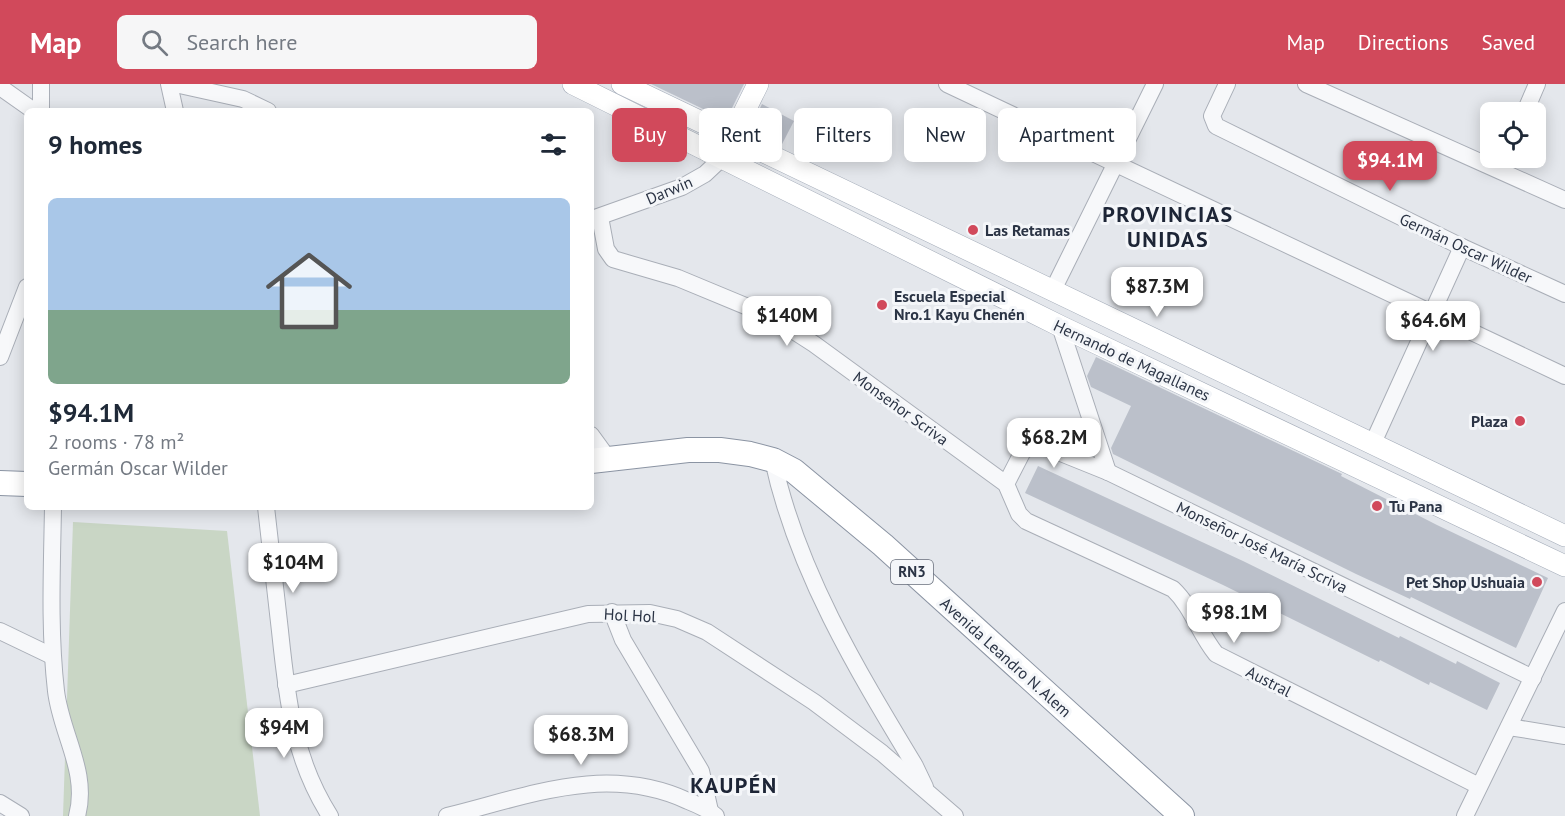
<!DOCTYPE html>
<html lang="en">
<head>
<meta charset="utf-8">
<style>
  body { margin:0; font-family:"PT Sans",sans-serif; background:#f6f6f7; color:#1f2937; height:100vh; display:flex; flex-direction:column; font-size:22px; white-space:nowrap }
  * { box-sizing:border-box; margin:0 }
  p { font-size:20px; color:#747a83 }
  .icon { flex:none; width:33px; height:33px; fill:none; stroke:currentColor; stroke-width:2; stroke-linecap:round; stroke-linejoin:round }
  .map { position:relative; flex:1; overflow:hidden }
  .panel { position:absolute; left:24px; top:24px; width:570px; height:402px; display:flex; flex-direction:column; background:#fff; border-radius:9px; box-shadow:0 3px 15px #0003 }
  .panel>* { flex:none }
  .top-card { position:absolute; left:612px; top:24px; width:570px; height:54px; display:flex; gap:12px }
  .tools { position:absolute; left:1480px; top:18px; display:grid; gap:12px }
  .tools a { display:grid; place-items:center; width:66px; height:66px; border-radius:9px; background:#fff; box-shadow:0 3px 15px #0003; font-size:30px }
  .price { position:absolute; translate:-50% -51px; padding:0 14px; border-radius:12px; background:#fff; color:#222; font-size:20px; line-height:39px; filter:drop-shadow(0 2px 3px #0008) }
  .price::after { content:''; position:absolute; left:50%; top:36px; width:18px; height:14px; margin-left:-9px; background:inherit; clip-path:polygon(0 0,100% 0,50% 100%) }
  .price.active { background:#d1495b; color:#fff }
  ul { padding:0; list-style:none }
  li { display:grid; align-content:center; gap:12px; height:318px; padding:0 24px }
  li+li { border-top:2px solid #e0e1e3 }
  li span { display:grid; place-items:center; height:186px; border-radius:9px; color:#555 }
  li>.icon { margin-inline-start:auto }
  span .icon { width:108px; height:108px; fill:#fffc; stroke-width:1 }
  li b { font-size:26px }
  h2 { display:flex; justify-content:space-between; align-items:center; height:72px; padding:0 24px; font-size:26px }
  .chip { padding:0 21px; border-radius:9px; background:#fff; box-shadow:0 3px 15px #0003; font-size:21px; line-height:54px }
  .chip.active { background:#d1495b; color:#fff }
  header { display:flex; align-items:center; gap:36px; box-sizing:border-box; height:84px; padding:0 30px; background:#d1495b; color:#fff }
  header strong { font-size:28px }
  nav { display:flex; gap:33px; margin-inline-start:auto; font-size:21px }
  .search { width:420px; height:54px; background:#f6f6f7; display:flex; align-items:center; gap:15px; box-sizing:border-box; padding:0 21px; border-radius:9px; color:#747a83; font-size:22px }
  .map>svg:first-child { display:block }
</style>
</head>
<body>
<header>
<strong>Map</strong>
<div class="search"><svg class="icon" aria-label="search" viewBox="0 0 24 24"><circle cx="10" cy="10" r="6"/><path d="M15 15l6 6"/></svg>Search here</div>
<nav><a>Map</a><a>Directions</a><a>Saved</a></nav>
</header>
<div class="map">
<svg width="1565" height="732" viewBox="0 0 1565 732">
  <rect width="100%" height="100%" fill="#e4e7ec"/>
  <polygon fill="#c9d6c5" points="73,438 227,447 260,732 63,732"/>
  <g fill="#bbc0ca">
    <polygon points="651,0 744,0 726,36"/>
    <polygon points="762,20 794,37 781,62 749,47"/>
    <polygon points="1096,273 1342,390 1341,392 1437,441 1548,494 1516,564 1411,513 1410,515 1356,490 1113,370 1111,364 1131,322 1091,303 1087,292"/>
    <polygon points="1038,382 1243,477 1399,554 1400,552 1456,580 1457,577 1500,599 1487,626 1430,598 1429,601 1380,576 1379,578 1223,501 1025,409"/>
  </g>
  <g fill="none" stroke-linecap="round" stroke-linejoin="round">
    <defs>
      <g id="minor">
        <polyline points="41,0 41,27"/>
        <polyline points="169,0 175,27"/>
        <polyline points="175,0 243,15 268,27"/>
        <polyline points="947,0 1565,292"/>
        <polyline points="1227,0 1212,32 1216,42 1462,163 1565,210"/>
        <polyline points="1306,0 1565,116"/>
        <polyline points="0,3 34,27"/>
        <polyline points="1525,28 1537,0"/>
        <path d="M 600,133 L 606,165 L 613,175 L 678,194 L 772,233 L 814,260 L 1006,400 L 1019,430 L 1026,437 L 1173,505 C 1192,523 1199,549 1216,570 L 1479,702"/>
        <polyline points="592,135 682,103 705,90 722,74"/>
        <polyline points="1053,206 1155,0"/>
        <polyline points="1060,242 1108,388"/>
        <polyline points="0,273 27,203"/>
        <polyline points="591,351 607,373"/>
        <polyline points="1373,359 1462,163"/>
        <path d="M 773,376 C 797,487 857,586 915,682 L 925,703"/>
        <polyline points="1006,400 1023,367 1036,359 1108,388 1533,594"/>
        <path d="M 53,423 C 52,484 49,546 56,607 C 61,650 89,688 77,732"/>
        <path d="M 266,423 C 271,464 275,506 280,547 C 287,614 293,674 330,732"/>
        <polyline points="612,528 623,556 701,687 710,727"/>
        <polyline points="0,547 52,572"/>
        <polyline points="286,601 588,530 650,529 677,535 707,548 814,618 882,669 955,732"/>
        <polyline points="1509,643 1565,652"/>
        <polyline points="0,719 21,732"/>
        <path d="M 447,732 C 529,712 606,679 688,717 C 698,721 708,725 716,732"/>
        <polyline points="1465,732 1565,527"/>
      </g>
      <g id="major">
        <polyline points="573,0 1060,242 1565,482"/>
        <polyline points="622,0 1565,452"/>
        <polyline points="726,65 758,0"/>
      </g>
      <g id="highway">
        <polyline points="591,377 688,366 720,366 750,370 773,376 794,387 883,461 1182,732"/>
        <polyline points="0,399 27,400"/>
      </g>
    </defs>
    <use href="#minor" stroke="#a9aeb7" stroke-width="18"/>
    <use href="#major" stroke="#a3abb8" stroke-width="22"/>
    <use href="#highway" stroke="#8b94a3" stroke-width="26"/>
    <use href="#minor" stroke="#f7f8fa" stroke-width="16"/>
    <use href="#major" stroke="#fff" stroke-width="21"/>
    <use href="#highway" stroke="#fff" stroke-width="24"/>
  </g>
  <g fill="#d1495b" stroke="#f4f6f9" stroke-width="2">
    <circle cx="973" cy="146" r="6"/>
    <circle cx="882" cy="221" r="6"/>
    <circle cx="1520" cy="337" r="6"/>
    <circle cx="1377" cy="422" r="6"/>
    <circle cx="1537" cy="498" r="6"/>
  </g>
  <g text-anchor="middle" stroke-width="6" stroke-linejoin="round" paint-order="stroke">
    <rect fill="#f4f6f9" stroke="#676e7b" stroke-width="1.5" x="891" y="476" width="42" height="24" rx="4.5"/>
    <g font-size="15" font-weight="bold" fill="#2b3445">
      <text x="912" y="493">RN3</text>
    </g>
    <g font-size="16" fill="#2b3445" stroke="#f4f6f9">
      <text transform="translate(669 106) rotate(-23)" y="6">Darwin</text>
      <text transform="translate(1466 164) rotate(25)" y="6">Germán Oscar Wilder</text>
      <text transform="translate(1132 276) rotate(25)" y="6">Hernando de Magallanes</text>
      <text transform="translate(901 324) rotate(36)" y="6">Monseñor Scriva</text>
      <text transform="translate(1262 463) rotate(26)" y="6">Monseñor José María Scriva</text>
      <text transform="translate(630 531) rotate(3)" y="6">Hol Hol</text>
      <text transform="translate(1006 573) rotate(42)" y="6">Avenida Leandro N. Alem</text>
      <text transform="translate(1269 597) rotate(27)" y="6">Austral</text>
    </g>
    <g font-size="16" font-weight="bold" fill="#2b3445" stroke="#f4f6f9" text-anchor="start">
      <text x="985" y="152">Las Retamas</text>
      <text x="894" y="218">Escuela Especial<tspan x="894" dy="18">Nro.1 Kayu Chenén</tspan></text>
      <text x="1508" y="343" text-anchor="end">Plaza</text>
      <text x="1389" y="428">Tu Pana</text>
      <text x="1525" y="504" text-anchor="end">Pet Shop Ushuaia</text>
    </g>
    <g font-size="22" font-weight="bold" letter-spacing="1.5" fill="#1d2536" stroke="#f4f6f9">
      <text x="1168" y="138">PROVINCIAS<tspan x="1168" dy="25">UNIDAS</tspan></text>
      <text x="734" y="709">KAUPÉN</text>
    </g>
  </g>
</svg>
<div class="tools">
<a><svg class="icon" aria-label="locate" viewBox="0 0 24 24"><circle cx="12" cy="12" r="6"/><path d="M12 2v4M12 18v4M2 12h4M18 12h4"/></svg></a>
</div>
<b class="price active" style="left:1390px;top:108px">$94.1M</b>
<b class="price" style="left:1157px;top:234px">$87.3M</b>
<b class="price" style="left:787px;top:263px">$140M</b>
<b class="price" style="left:1433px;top:268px">$64.6M</b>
<b class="price" style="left:1054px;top:385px">$68.2M</b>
<b class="price" style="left:293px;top:510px">$104M</b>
<b class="price" style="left:1234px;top:560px">$98.1M</b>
<b class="price" style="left:284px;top:675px">$94M</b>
<b class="price" style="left:581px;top:682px">$68.3M</b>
<div class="top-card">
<a class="chip active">Buy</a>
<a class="chip">Rent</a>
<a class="chip">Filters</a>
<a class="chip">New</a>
<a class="chip">Apartment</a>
</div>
<section class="panel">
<h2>9 homes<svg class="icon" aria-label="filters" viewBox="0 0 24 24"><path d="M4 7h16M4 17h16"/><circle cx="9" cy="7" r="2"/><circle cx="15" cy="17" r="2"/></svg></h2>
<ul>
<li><span style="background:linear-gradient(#a9c7e8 60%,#7fa58c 0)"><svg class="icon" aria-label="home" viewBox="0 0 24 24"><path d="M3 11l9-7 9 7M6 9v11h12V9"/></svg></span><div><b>$94.1M</b><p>2 rooms · 78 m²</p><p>Germán Oscar Wilder</p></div></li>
</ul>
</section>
</div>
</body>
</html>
